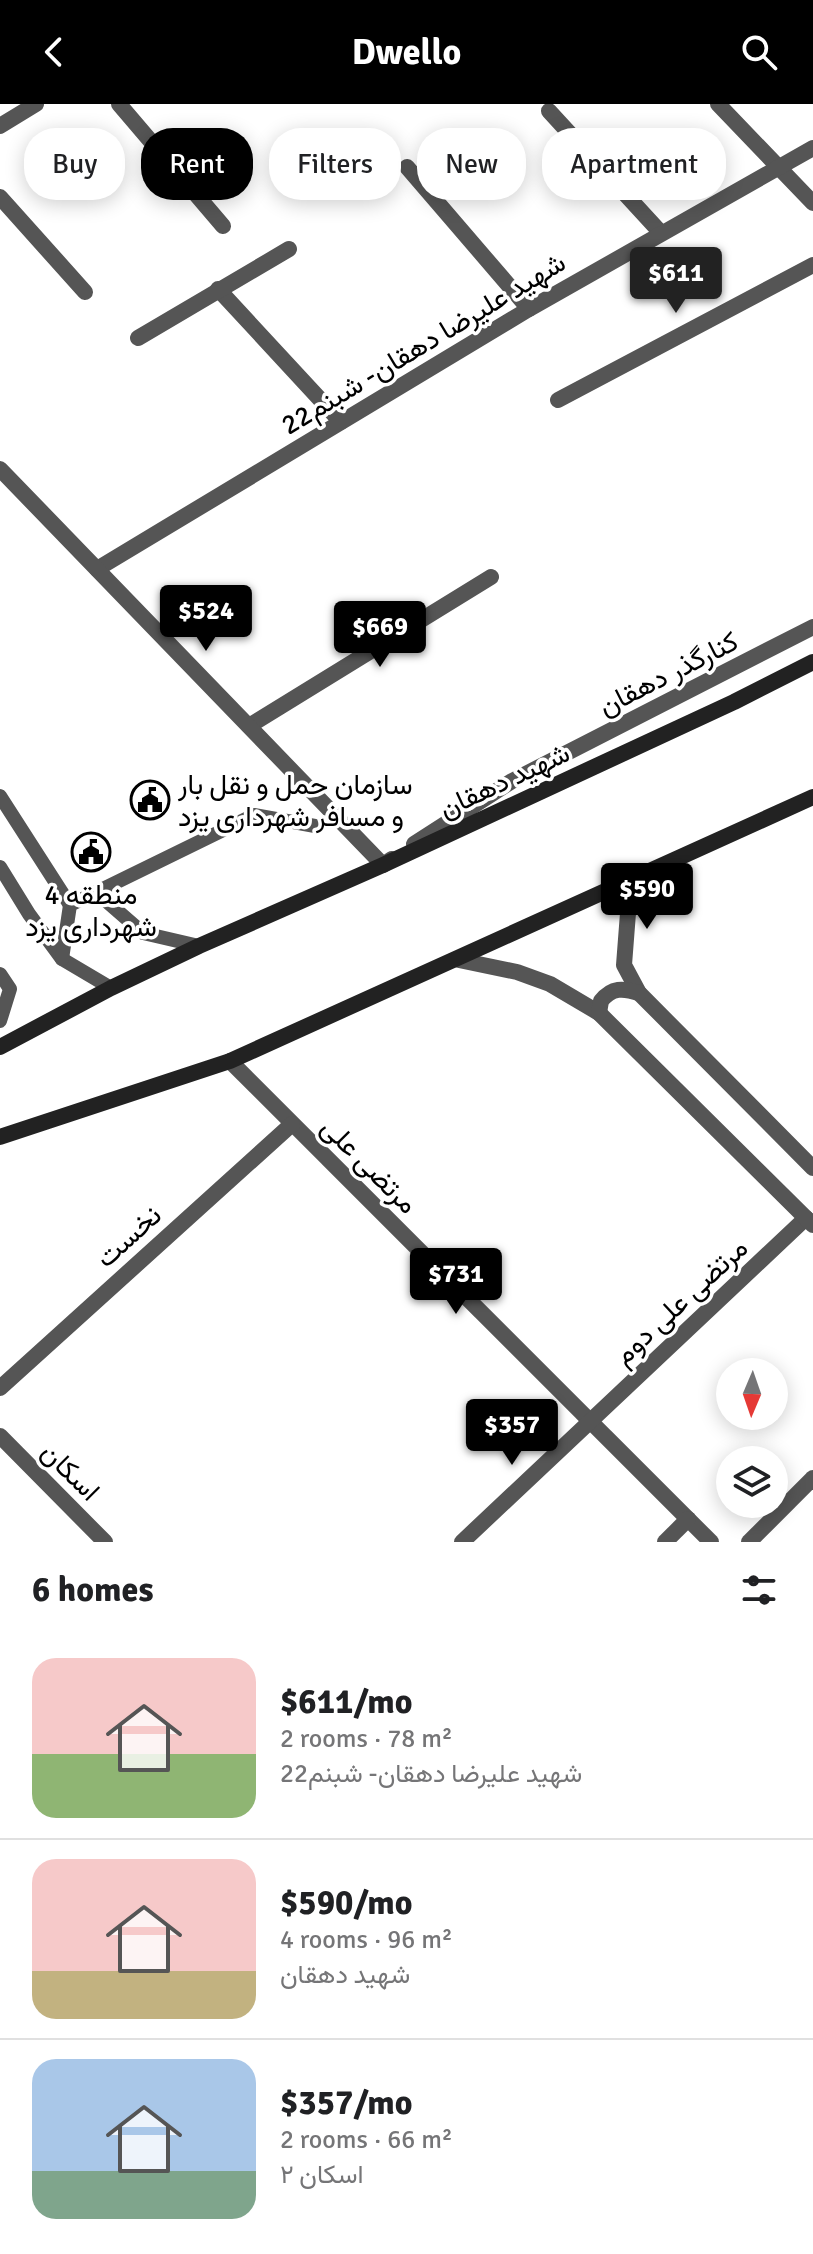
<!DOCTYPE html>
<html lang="en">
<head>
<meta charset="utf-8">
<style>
  body { margin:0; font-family:Signika,Vazirmatn,sans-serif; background:#f2f2f2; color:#202124; height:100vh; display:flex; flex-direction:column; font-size:30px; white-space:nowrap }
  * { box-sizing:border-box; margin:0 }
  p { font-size:26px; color:#757577 }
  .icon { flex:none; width:44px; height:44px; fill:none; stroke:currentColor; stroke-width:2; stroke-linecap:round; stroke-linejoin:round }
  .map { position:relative; height:1438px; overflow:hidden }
  .panel { display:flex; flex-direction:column; background:#fff; flex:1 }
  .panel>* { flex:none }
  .guide { position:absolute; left:24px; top:24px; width:766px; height:72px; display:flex; gap:16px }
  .needle { width:52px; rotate:182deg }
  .controls { position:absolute; left:716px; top:1254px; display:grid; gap:16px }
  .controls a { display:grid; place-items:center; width:72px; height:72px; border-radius:50%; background:#fff; box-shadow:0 4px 20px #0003; font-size:40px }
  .price { position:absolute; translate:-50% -68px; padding:0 18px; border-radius:8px; background:#000; color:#fff; font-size:26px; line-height:52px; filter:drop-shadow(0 2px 4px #0008) }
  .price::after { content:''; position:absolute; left:50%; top:48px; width:24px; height:18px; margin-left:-12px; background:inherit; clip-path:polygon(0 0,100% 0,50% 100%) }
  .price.selected { background:#222; color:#fff }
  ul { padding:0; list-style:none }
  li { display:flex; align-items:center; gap:24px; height:200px; padding:0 32px }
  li+li { border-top:2px solid #e0e0e0 }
  li span { display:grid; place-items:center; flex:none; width:224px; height:160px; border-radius:24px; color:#555 }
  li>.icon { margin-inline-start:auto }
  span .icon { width:96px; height:96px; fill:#fffc; stroke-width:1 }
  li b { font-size:34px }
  h2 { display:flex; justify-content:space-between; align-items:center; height:96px; padding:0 32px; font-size:34px }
  .tag { padding:0 28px; border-radius:32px; background:#fff; box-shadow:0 4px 20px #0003; font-size:28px; line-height:72px }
  .tag.selected { background:#000; color:#fff }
  header { display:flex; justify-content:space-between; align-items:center; height:104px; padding:0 32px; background:#000; color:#fff; font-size:36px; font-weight:800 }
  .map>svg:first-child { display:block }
</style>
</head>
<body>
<header><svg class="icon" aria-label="back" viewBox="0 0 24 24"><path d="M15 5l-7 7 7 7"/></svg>Dwello<svg class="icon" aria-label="search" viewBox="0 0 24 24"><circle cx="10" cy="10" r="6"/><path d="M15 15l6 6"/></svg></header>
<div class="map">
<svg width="813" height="1438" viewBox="0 0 813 1438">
  <rect width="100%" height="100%" fill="#fff"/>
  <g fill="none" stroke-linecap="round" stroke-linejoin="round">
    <g stroke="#555" stroke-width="14">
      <polyline points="0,692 70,801"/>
      <polyline points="0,763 29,810 62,855 111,884"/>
      <polyline points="97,789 143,829 199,842"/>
      <polyline points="62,855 70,801 254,711 315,722"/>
      <polyline points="0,870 10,885 0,917"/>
    </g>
    <g stroke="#555" stroke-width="16">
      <polyline points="119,0 223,122"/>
      <polyline points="718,0 813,99"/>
      <polyline points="549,7 661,129"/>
      <polyline points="0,22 36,0"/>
      <polyline points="407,63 529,205"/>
      <polyline points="0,93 85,188"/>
      <polyline points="218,185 341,318"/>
      <polyline points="138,234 289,145"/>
      <polyline points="558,296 813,161"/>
      <polyline points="97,465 529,205 813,44"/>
      <polyline points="249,622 491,473"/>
      <polyline points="230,957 711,1438"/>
      <polyline points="0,1284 292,1020"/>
      <polyline points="462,1438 806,1114"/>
      <polyline points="665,1438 688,1415"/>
      <polyline points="749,1438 813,1374"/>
    </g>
    <g stroke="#555" stroke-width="16">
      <polyline points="0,365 383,761 392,755"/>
      <polyline points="414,740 512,677 813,523"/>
      <polyline points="653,768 628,809 624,861 639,889 813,1064"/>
      <polyline points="459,856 517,868 550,880 599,909 813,1121"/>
      <path d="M 599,909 L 601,897 C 612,883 623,884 639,889"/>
      <polyline points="0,1332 105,1438"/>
    </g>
    <g stroke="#222" stroke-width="16">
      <polyline points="0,943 111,884 199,842 383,761 734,598 813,558"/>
      <polyline points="0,1033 230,957 813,693"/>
    </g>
  </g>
  <defs>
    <symbol id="civic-ring" viewBox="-11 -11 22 22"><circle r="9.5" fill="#fff" stroke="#000" stroke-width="1.5"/><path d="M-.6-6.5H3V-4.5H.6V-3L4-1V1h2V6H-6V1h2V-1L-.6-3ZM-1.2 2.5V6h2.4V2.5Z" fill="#000"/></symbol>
  </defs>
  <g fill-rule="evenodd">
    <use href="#civic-ring" x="128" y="674" width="44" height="44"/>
    <use href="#civic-ring" x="69" y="726" width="44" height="44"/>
  </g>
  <g text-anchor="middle" stroke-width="7" stroke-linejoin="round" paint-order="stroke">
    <g font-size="28" fill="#000" stroke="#fff">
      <text transform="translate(423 239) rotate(-31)" y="10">شهید علیرضا دهقان- شبنم22</text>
      <text transform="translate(668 569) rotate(-27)" y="10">کنارگذر دهقان</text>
      <text transform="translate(504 676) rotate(-25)" y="10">شهید دهقان</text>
      <text transform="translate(370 1061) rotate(45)" y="10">مرتضی علی</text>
      <text transform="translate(128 1132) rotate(-42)" y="10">نخست</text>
      <text transform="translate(680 1197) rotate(-43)" y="10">مرتضی علی دوم</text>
      <text transform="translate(71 1367) rotate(45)" y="10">اسکان</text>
    </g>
    <g font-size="28" fill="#000" stroke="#fff" text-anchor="start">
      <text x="178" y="690">سازمان حمل و نقل بار<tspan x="178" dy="32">و مسافر شهرداری یزد</tspan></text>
      <text x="91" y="800" text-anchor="middle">منطقه 4<tspan x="91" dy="32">شهرداری یزد</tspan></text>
    </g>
  </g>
</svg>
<div class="controls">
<a><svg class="needle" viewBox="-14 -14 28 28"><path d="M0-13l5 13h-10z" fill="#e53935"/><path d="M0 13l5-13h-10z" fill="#757577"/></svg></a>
<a><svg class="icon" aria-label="layers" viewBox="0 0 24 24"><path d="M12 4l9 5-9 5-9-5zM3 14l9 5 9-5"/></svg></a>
</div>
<b class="price selected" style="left:676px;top:211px">$611</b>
<b class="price" style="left:206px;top:549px">$524</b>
<b class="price" style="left:380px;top:565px">$669</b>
<b class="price" style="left:647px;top:827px">$590</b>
<b class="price" style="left:456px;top:1212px">$731</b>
<b class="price" style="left:512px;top:1363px">$357</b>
<div class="guide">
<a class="tag">Buy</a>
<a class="tag selected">Rent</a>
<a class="tag">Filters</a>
<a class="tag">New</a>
<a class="tag">Apartment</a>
</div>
</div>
<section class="panel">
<h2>6 homes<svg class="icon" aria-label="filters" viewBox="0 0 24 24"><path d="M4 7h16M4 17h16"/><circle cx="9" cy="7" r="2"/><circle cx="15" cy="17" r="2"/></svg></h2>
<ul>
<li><span style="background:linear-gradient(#f6c9c9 60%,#8fb573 0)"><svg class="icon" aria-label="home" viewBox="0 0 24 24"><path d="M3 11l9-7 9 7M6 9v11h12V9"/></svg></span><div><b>$611/mo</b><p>2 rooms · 78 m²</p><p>شهید علیرضا دهقان- شبنم22</p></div></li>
<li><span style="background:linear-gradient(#f6c9c9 70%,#c2b280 0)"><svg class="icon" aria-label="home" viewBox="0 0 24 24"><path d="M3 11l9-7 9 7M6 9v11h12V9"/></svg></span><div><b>$590/mo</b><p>4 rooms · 96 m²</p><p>شهید دهقان</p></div></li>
<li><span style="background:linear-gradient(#a9c7e8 70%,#7fa58c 0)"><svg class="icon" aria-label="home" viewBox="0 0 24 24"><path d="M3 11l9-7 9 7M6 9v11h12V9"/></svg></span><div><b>$357/mo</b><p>2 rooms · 66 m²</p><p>اسکان ۲</p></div></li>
</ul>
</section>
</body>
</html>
